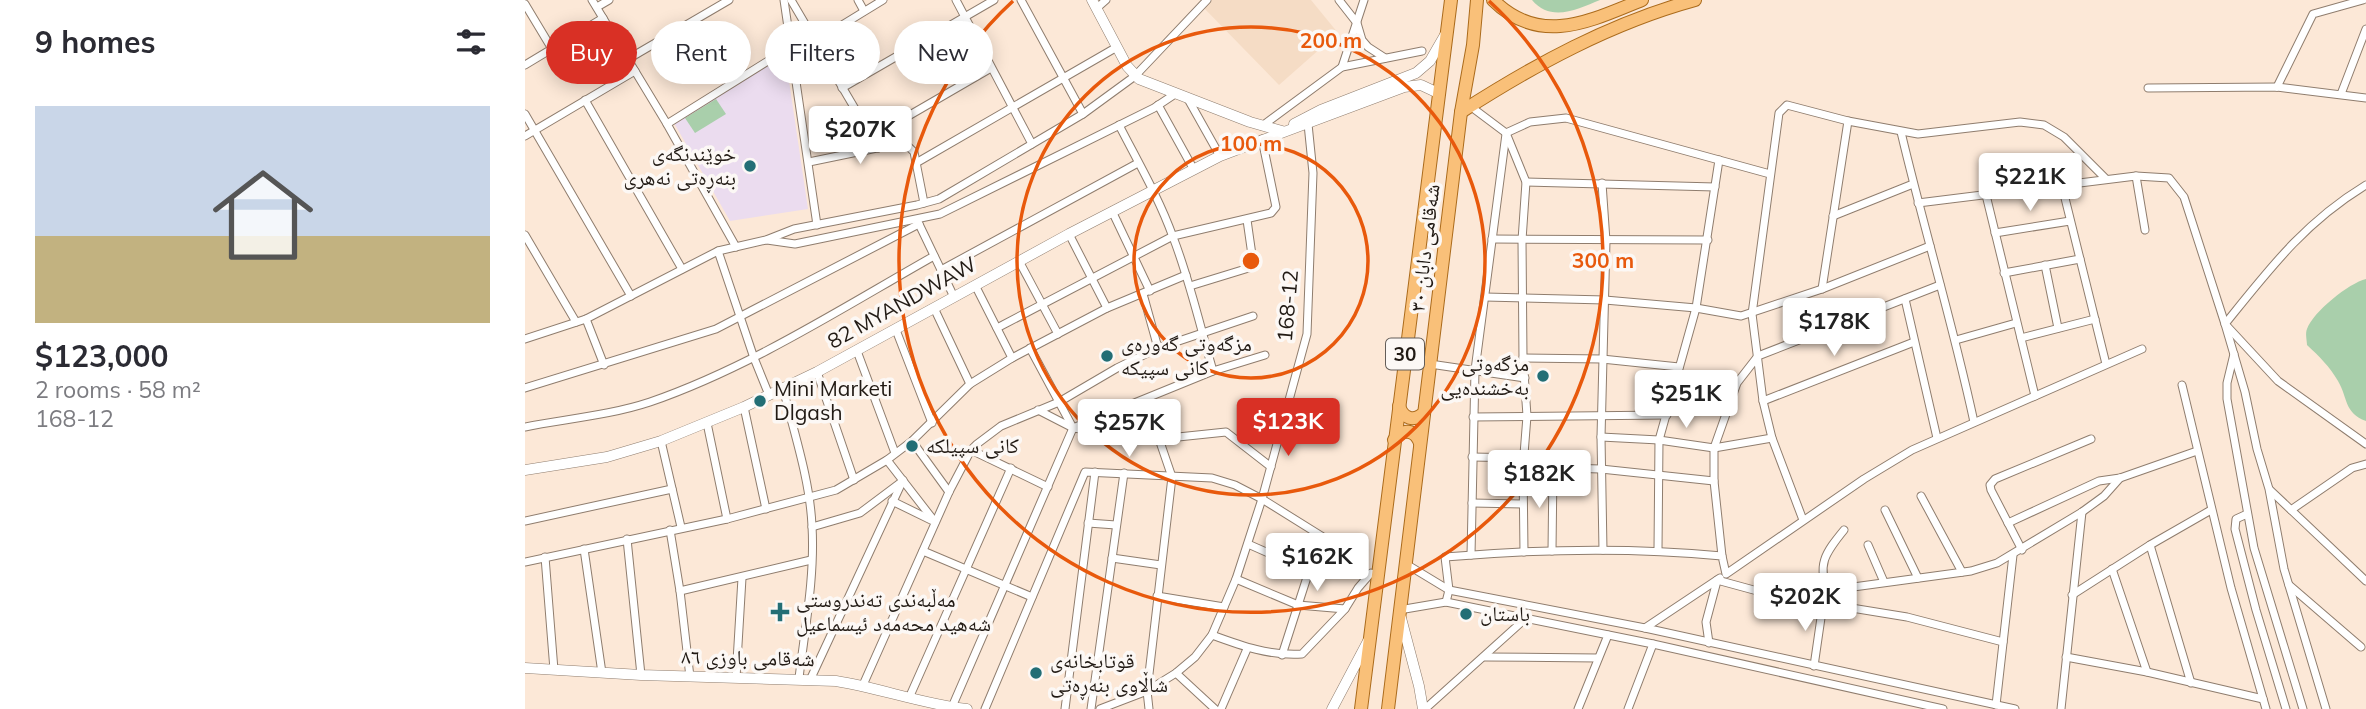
<!DOCTYPE html>
<html lang="en">
<head>
<meta charset="utf-8">
<style>
  body { margin:0; font-family:Mulish,"Noto Naskh Arabic",sans-serif; background:#f2f2f3; color:#2b2b33; height:100vh; display:flex; flex-direction:column; font-size:26px; white-space:nowrap }
  * { box-sizing:border-box; margin:0 }
  p { font-size:23px; color:#7c7c81 }
  .icon { flex:none; width:38px; height:38px; fill:none; stroke:currentColor; stroke-width:2; stroke-linecap:round; stroke-linejoin:round }
  .map { position:relative; flex:1; overflow:hidden }
  .sheet { display:flex; flex-direction:column; background:#fff; width:525px }
  .sheet>* { flex:none }
  .top-card { position:absolute; left:21px; top:21px; width:665px; height:63px; display:flex; gap:14px }
  .price { position:absolute; translate:-50% -60px; padding:0 16px; border-radius:7px; background:#fff; color:#222; font-size:23px; line-height:46px; filter:drop-shadow(0 2px 4px #0008) }
  .price::after { content:''; position:absolute; left:50%; top:42px; width:21px; height:16px; margin-left:-10px; background:inherit; clip-path:polygon(0 0,100% 0,50% 100%) }
  .price.active { background:#d93025; color:#fff }
  ul { padding:0; list-style:none }
  li { display:grid; align-content:center; gap:14px; height:371px; padding:0 35px }
  li+li { border-top:2px solid #e1e1e2 }
  li span { display:grid; place-items:center; height:217px; border-radius:0px; color:#555 }
  li>.icon { margin-inline-start:auto }
  span .icon { width:126px; height:126px; fill:#fffc; stroke-width:1 }
  li b { font-size:30px }
  h2 { display:flex; justify-content:space-between; align-items:center; height:84px; padding:0 35px; font-size:30px }
  .pill { padding:0 24px; border-radius:32px; background:#fff; box-shadow:0 4px 18px #0003; font-size:24px; line-height:63px }
  .pill.active { background:#d93025; color:#fff }
  main { display:flex; flex:1; min-height:0 }
  .map>svg:first-child { display:block }
</style>
</head>
<body>
<main>
<section class="sheet">
<h2>9 homes<svg class="icon" aria-label="filters" viewBox="0 0 24 24"><path d="M4 7h16M4 17h16"/><circle cx="9" cy="7" r="2"/><circle cx="15" cy="17" r="2"/></svg></h2>
<ul>
<li><span style="background:linear-gradient(#c9d6e8 60%,#c2b280 0)"><svg class="icon" aria-label="home" viewBox="0 0 24 24"><path d="M3 11l9-7 9 7M6 9v11h12V9"/></svg></span><div><b>$123,000</b><p>2 rooms · 58 m²</p><p>168-12</p></div></li>
</ul>
</section>
<div class="map">
<svg width="1841" height="709" viewBox="0 0 1841 709">
  <rect width="100%" height="100%" fill="#fce8d7"/>
  <polygon fill="#f5dcc5" points="683,0 786,0 813,33 754,85 676,5"/>
  <polygon fill="#ebdcef" points="260,54 283,209 205,221 149,123"/>
  <g fill="#a9cfab">
    <path d="M 1007,0 L 1075,0 C 1053,9 1026,23 1007,0 Z"/>
    <polygon points="191,99 201,114 170,133 160,118"/>
    <path d="M 1841,279 L 1841,421 C 1819,413 1823,398 1813,381 C 1805,367 1794,356 1782,345 C 1782,341 1780,333 1782,329 C 1788,312 1824,283 1841,279 Z"/>
  </g>
  <g fill="none" stroke-linecap="round" stroke-linejoin="round">
    <defs>
      <g id="minor">
        <polyline points="67,0 142,124 211,247"/>
        <polyline points="259,0 292,225"/>
        <polyline points="266,0 353,148"/>
        <polyline points="333,0 339,11"/>
        <polyline points="431,0 507,144"/>
        <polyline points="496,0 558,114"/>
        <polyline points="814,0 832,23 837,40 843,47 860,58"/>
        <polyline points="0,4 27,49"/>
        <polyline points="72,7 84,0"/>
        <polyline points="572,8 581,0"/>
        <polyline points="103,59 204,0"/>
        <polyline points="0,65 78,18"/>
        <polyline points="817,67 839,0"/>
        <polyline points="1752,87 1788,14 1838,0"/>
        <polyline points="317,88 469,0"/>
        <polyline points="1623,88 1752,87 1841,98"/>
        <polyline points="1816,94 1841,29"/>
        <polyline points="663,99 695,156"/>
        <polyline points="60,100 157,269"/>
        <polyline points="633,105 669,170"/>
        <polyline points="945,106 981,133 1005,122 1041,118 1245,174"/>
        <polyline points="0,114 106,296"/>
        <polyline points="142,124 267,46 291,41 358,0"/>
        <path d="M 594,125 C 613,162 634,198 648,237 C 665,281 675,326 688,371"/>
        <polyline points="737,126 817,67 897,51"/>
        <polyline points="364,128 389,152 399,203"/>
        <path d="M 1376,132 C 1399,229 1428,324 1449,422"/>
        <polyline points="981,133 1001,182 997,240 998,358 1002,416 998,467 999,552"/>
        <polyline points="0,136 110,71"/>
        <polyline points="347,137 466,68"/>
        <polyline points="284,162 381,142"/>
        <polyline points="391,163 592,47"/>
        <polyline points="1611,176 1620,230"/>
        <polyline points="1001,182 1190,187"/>
        <polyline points="1077,183 1081,241 1076,437 1078,550"/>
        <path d="M 1841,185 C 1780,222 1745,268 1700,324 L 1753,381 L 1841,444"/>
        <polyline points="1537,186 1581,364"/>
        <polyline points="1461,195 1510,396"/>
        <polyline points="1393,203 1611,176 1644,178 1659,197 1700,324 1720,392 1732,449 1744,489 1759,569 1801,709"/>
        <polyline points="587,211 625,291"/>
        <polyline points="1308,216 1388,184"/>
        <polyline points="393,222 429,297"/>
        <polyline points="1470,233 1545,221"/>
        <polyline points="544,234 582,308"/>
        <polyline points="0,235 51,322"/>
        <polyline points="967,239 1183,240"/>
        <polyline points="242,240 270,244 415,214 629,108 650,94"/>
        <polyline points="193,251 229,358 244,395"/>
        <polyline points="494,261 533,334"/>
        <polyline points="1520,265 1533,328"/>
        <polyline points="416,270 613,163"/>
        <polyline points="1479,273 1555,259"/>
        <polyline points="450,285 487,358"/>
        <polyline points="665,286 727,267 728,262 722,220"/>
        <polyline points="1297,289 1323,121"/>
        <polyline points="618,294 633,348"/>
        <polyline points="960,297 1080,300 1171,308 1216,316 1297,289 1405,246"/>
        <polyline points="1380,299 1412,438"/>
        <polyline points="409,308 445,384"/>
        <polyline points="61,319 79,365"/>
        <polyline points="472,328 648,236 746,213 751,207 737,139"/>
        <polyline points="371,330 407,423"/>
        <polyline points="1496,338 1570,319"/>
        <polyline points="0,339 61,319 193,251 241,240 269,229 392,205 414,199 558,114 610,76 682,0"/>
        <polyline points="1431,340 1491,323"/>
        <polyline points="505,348 548,428"/>
        <polyline points="332,351 370,453"/>
        <polyline points="1709,354 1702,383 1702,399 1729,548 1778,709"/>
        <polyline points="998,358 1077,359 1154,367"/>
        <polyline points="905,364 1000,378"/>
        <polyline points="292,372 329,480"/>
        <polyline points="1657,385 1706,588 1741,709"/>
        <polyline points="0,388 191,329 394,224"/>
        <path d="M 258,388 C 269,433 285,480 287,526 C 290,576 280,628 274,678"/>
        <polyline points="1238,401 1389,342"/>
        <polyline points="219,407 241,509"/>
        <polyline points="513,410 548,428 634,439 701,432 746,467"/>
        <polyline points="948,417 1142,415"/>
        <polyline points="182,423 202,519"/>
        <path d="M 0,427 C 41,419 86,415 125,402 C 226,367 317,308 409,256"/>
        <polyline points="1076,437 1134,440 1189,448 1247,438"/>
        <polyline points="136,441 156,527"/>
        <polyline points="387,441 424,492"/>
        <polyline points="446,450 523,487"/>
        <polyline points="947,457 999,458"/>
        <polyline points="362,460 410,522"/>
        <polyline points="998,467 1076,469 1189,481"/>
        <polyline points="1745,490 1841,581"/>
        <polyline points="1396,496 1437,572"/>
        <polyline points="367,501 406,520"/>
        <polyline points="947,503 998,504"/>
        <polyline points="1360,510 1393,578"/>
        <polyline points="1766,510 1827,468 1841,464"/>
        <polyline points="1722,514 1711,519 1710,529 1731,610 1761,709"/>
        <polyline points="1278,520 1247,438 1238,401 1227,314 1254,113 1262,105 1323,121 1393,134 1495,122 1519,125 1539,137 1581,179"/>
        <polyline points="0,521 147,489"/>
        <polyline points="563,523 591,525"/>
        <polyline points="1483,523 1574,481 1595,478 1672,451"/>
        <polyline points="287,527 335,513 375,483"/>
        <polyline points="145,530 155,591 165,677"/>
        <polyline points="102,539 116,675"/>
        <polyline points="723,544 784,571"/>
        <polyline points="1343,545 1359,582"/>
        <polyline points="1625,545 1666,683"/>
        <polyline points="59,549 77,673"/>
        <polyline points="1133,550 1134,440 1171,308 1194,160"/>
        <polyline points="1497,550 1466,490 1465,485 1470,479 1566,439"/>
        <polyline points="398,551 507,597"/>
        <polyline points="1027,551 1028,468"/>
        <polyline points="946,555 950,370 981,134"/>
        <polyline points="1197,556 1189,481 1189,448 1212,383 1233,356 1415,285"/>
        <polyline points="20,557 29,670"/>
        <polyline points="587,558 636,565"/>
        <polyline points="0,562 202,519 311,490 362,460 387,441 445,384 487,358 582,308 661,275"/>
        <polyline points="881,564 924,590 1120,628 1490,709"/>
        <polyline points="1587,569 1622,672"/>
        <polyline points="711,579 773,605 820,609 833,588 846,573 852,575"/>
        <polyline points="1192,580 1247,595 1382,617 1478,642"/>
        <polyline points="1764,585 1836,647"/>
        <polyline points="155,591 286,560"/>
        <path d="M 1305,594 C 1290,566 1301,552 1319,530"/>
        <polyline points="1547,595 1625,545 1686,510"/>
        <polyline points="632,596 699,607"/>
        <path d="M 921,602 L 924,590 L 920,557 C 1012,549 1105,547 1197,556 L 1201,574 L 1339,479 L 1387,450 L 1617,349"/>
        <polyline points="874,610 921,602 1128,644 1418,709"/>
        <polyline points="1120,628 1195,578"/>
        <path d="M 687,635 C 717,646 744,656 777,654 L 820,609"/>
        <polyline points="1184,643 1181,622 1192,581"/>
        <polyline points="960,657 1073,658"/>
        <polyline points="1541,657 1622,672 1738,699"/>
        <polyline points="1289,666 1298,604 1305,594 1321,588 1446,571 1472,563 1557,512 1579,496 1595,478"/>
        <polyline points="651,673 690,709"/>
        <polyline points="211,678 217,578"/>
        <polyline points="286,678 378,480"/>
        <polyline points="338,685 424,492 446,450 452,444 476,426 534,402 592,368 633,348 728,316"/>
        <polyline points="384,698 486,468"/>
        <polyline points="1471,705 1488,555"/>
        <polyline points="427,707 548,428 688,371 740,355"/>
        <polyline points="460,709 560,472 687,478 710,485 737,499 798,537 784,571 757,655"/>
        <polyline points="540,709 570,472"/>
        <polyline points="566,709 599,473"/>
        <polyline points="575,709 622,691 651,673 670,657 687,635 711,579 737,499 782,334 788,173 783,124"/>
        <polyline points="624,709 622,691 647,477 634,439"/>
        <polyline points="696,709 722,649"/>
        <polyline points="900,709 1001,618"/>
        <polyline points="1053,709 1083,635"/>
        <polyline points="1103,709 1128,644"/>
        <polyline points="1536,709 1557,512"/>
      </g>
      <g id="tertiary">
        <polyline points="567,0 602,66 614,79 725,122 757,131"/>
        <polyline points="769,124 796,110 891,73 905,61 920,35"/>
        <polyline points="0,470 82,457 136,441 219,407 292,372 544,234 695,156 879,87 896,85 913,93"/>
        <polyline points="876,618 894,686 898,709"/>
        <path d="M 0,668 L 116,675 L 311,681 C 355,688 397,704 442,709"/>
        <polyline points="807,709 843,641"/>
      </g>
      <g id="primary">
        <path d="M 968,0 C 1015,47 1065,21 1117,0"/>
        <path d="M 936,112 C 1009,65 1086,23 1170,0"/>
        <path d="M 874,406 C 878,419 889,422 899,413"/>
        <path d="M 869,440 C 877,428 890,429 895,443"/>
        <polyline points="836,709 926,0"/>
        <polyline points="863,709 936,112 948,45 952,0"/>
      </g>
    </defs>
    <use href="#minor" stroke="#8f7d6e" stroke-width="9"/>
    <use href="#tertiary" stroke="#8f7d6e" stroke-width="11"/>
    <use href="#primary" stroke="#ab6b1c" stroke-width="14"/>
    <use href="#minor" stroke="#fff" stroke-width="7"/>
    <use href="#tertiary" stroke="#fff" stroke-width="10"/>
    <use href="#primary" stroke="#f9c079" stroke-width="12"/>
  </g>
  <g fill="none" stroke="#e8590c" stroke-width="3.5">
    <circle cx="726" cy="261" r="117"/>
    <circle cx="726" cy="261" r="234"/>
    <path d="M964 1A352 352 0 1 1 488 1"/>
  </g>
  <g fill="#236e75" stroke="#fcf8f5" stroke-width="2.5">
    <circle cx="225" cy="166" r="7"/>
    <circle cx="582" cy="356" r="7"/>
    <circle cx="1018" cy="376" r="7"/>
    <circle cx="235" cy="401" r="7"/>
    <circle cx="387" cy="446" r="7"/>
    <path d="M251.5 601.5h7v7h7v7h-7v7h-7v-7h-7v-7h7z"/>
    <circle cx="941" cy="614" r="7"/>
    <circle cx="511" cy="673" r="7"/>
  </g>
  <g text-anchor="middle" stroke-width="7" stroke-linejoin="round" paint-order="stroke">
    <rect fill="#fcf8f5" stroke="#635d58" stroke-width="2" x="861" y="338.5" width="38" height="31" rx="5"/>
    <g font-size="19" font-weight="bold" fill="#211a14">
      <text x="880" y="361">30</text>
    </g>
    <g font-size="21" fill="#211a14" stroke="#fcf8f5" text-anchor="start">
      <text x="211" y="161" text-anchor="end">خوێندنگەی<tspan x="211" dy="24">بنەڕەتی نەهری</tspan></text>
      <text x="596" y="351">مزگەوتی گەورەی<tspan x="596" dy="24">کانی سپیکە</tspan></text>
      <text x="1004" y="371" text-anchor="end">مزگەوتی<tspan x="1004" dy="24">بەخشندەیی</tspan></text>
      <text x="249" y="396">Mini Marketi<tspan x="249" dy="24">Dlgash</tspan></text>
      <text x="401" y="453">کانی سپیلکە</text>
      <text x="271" y="607">مەڵبەندی تەندروستی<tspan x="271" dy="24">شەهید محەمەد ئیسماعیل</tspan></text>
      <text x="955" y="621">باستان</text>
      <text x="525" y="668">قوتابخانەی<tspan x="525" dy="24">شاڵاوی بنەڕەتی</tspan></text>
    </g>
    <g font-size="21" fill="#211a14" stroke="#fcf8f5">
      <text transform="translate(900 248) rotate(-83)" y="7">شەقامی دابان ٣٠</text>
      <text transform="translate(377 303) rotate(-29)" y="7">82 MYANDWAW</text>
      <text transform="translate(763 306) rotate(-85)" y="7">168-12</text>
      <text transform="translate(223 658) rotate(1)" y="7">شەقامی باوزی ٨٦</text>
    </g>
  </g>
  <circle cx="726" cy="261" r="10" fill="#e8590c" stroke="#fcf8f5" stroke-width="3.5"/>
  <g font-size="21" text-anchor="middle" font-weight="bold" fill="#e8590c" stroke="#fcf8f5" stroke-width="7" stroke-linejoin="round" paint-order="stroke">
    <text x="806" y="48">200 m</text>
    <text x="726" y="151">100 m</text>
    <text x="1078" y="268">300 m</text>
  </g>
</svg>
<b class="price" style="left:335px;top:166px">$207K</b>
<b class="price" style="left:1505px;top:213px">$221K</b>
<b class="price" style="left:1309px;top:358px">$178K</b>
<b class="price" style="left:1161px;top:430px">$251K</b>
<b class="price active" style="left:763px;top:458px">$123K</b>
<b class="price" style="left:604px;top:459px">$257K</b>
<b class="price" style="left:1014px;top:510px">$182K</b>
<b class="price" style="left:792px;top:593px">$162K</b>
<b class="price" style="left:1280px;top:633px">$202K</b>
<div class="top-card">
<a class="pill active">Buy</a>
<a class="pill">Rent</a>
<a class="pill">Filters</a>
<a class="pill">New</a>
</div>
</div>
</main>
</body>
</html>
